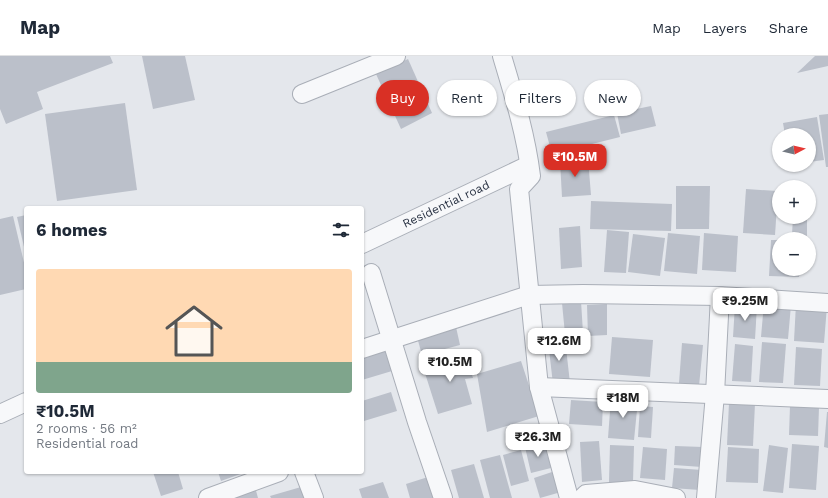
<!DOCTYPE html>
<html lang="en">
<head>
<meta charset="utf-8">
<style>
  body { margin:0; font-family:"Work Sans",sans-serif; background:#f2f2f3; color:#1f2937; height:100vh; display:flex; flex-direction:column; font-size:15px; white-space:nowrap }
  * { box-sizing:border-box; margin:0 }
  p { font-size:13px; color:#747a83 }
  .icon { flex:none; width:22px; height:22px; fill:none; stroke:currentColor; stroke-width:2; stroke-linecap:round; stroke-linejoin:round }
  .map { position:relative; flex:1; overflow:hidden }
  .side { position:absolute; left:24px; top:150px; width:340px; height:268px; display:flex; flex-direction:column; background:#fff; border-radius:4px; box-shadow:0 1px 3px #0004 }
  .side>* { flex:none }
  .guide { position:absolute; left:376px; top:24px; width:380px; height:36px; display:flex; gap:8px }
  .needle { width:26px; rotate:83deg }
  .controls { position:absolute; left:772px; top:72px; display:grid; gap:8px }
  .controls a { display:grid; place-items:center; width:44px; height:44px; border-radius:50%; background:#fff; box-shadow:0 1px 3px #0004; font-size:20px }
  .price { position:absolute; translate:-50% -34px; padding:0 9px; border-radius:8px; background:#fff; color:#222; font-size:13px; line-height:26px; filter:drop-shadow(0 1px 2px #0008) }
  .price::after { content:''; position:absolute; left:50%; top:24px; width:12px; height:9px; margin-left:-6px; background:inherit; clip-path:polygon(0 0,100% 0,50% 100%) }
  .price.active { background:#d93025; color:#fff }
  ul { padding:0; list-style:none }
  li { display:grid; align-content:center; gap:8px; height:212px; padding:0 12px }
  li+li { border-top:1px solid #e0e1e3 }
  li span { display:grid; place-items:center; height:124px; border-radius:4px; color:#555 }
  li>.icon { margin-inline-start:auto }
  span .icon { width:72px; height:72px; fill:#fffc; stroke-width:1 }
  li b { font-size:17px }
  h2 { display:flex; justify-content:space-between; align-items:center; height:48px; padding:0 12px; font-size:17px }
  .pill { padding:0 14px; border-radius:18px; background:#fff; box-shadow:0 1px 3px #0004; font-size:14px; line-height:36px }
  .pill.active { background:#d93025; color:#fff }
  header { display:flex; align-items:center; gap:24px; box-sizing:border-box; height:56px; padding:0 20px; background:#fff; border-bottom:1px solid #e0e1e3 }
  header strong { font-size:19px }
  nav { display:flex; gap:22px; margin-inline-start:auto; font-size:14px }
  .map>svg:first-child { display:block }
</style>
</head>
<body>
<header>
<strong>Map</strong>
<nav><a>Map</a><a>Layers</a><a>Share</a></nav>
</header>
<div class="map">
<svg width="828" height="442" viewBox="0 0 828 442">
  <rect width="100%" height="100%" fill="#e4e7ec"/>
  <g fill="#bbc0ca">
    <polygon points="0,0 110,0 113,7 37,36 43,53 6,68 0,53"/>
    <polygon points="142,0 185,0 195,44 153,53"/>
    <polygon points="815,0 828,0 828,10 797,17"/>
    <polygon points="408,3 432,57 401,73 376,18"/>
    <polygon points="125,47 137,134 57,145 45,58"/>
    <polygon points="651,50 656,70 621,78 617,57"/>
    <polygon points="828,58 828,111 826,111 819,59"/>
    <polygon points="614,59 620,81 552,98 546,76"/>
    <polygon points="817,61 824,104 809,106 809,79 785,79 783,67"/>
    <polygon points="588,103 591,139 562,141 560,105"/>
    <polygon points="676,130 710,130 709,173 676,173"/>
    <polygon points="746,133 778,135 775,179 743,177"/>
    <polygon points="591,145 672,148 671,175 590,173"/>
    <polygon points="26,159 26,195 25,195 17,161"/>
    <polygon points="13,160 26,215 26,233 0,239 0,163"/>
    <polygon points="793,161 807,161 807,180 792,179"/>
    <polygon points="580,170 582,211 561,213 559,172"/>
    <polygon points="607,174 629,176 626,217 604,216"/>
    <polygon points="668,177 700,180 697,218 664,215"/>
    <polygon points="704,177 738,180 736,216 702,214"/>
    <polygon points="633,178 665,182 660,220 628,216"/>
    <polygon points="771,184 779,184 779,213 800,213 799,221 769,220"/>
    <polygon points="581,245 583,277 565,278 562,247"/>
    <polygon points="764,247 791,249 788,283 761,281"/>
    <polygon points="607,248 607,279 588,280 587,249"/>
    <polygon points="796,248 827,250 824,287 794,285"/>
    <polygon points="735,249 757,250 755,283 733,281"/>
    <polygon points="456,271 460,289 422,299 417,281"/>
    <polygon points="612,281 653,284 650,321 609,318"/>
    <polygon points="565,283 570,327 553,328 548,285"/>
    <polygon points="762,286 786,288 783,327 759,326"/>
    <polygon points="682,287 703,289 699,330 679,327"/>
    <polygon points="735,288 753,290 751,326 732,325"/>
    <polygon points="796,291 822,293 820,330 794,329"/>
    <polygon points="386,293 392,315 362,324 362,300"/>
    <polygon points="465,297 473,322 465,323 472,348 438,358 423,311"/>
    <polygon points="521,305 539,360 487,376 477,318"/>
    <polygon points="391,336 397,355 364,365 362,359 362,345"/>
    <polygon points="611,342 638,344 634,384 608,382"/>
    <polygon points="571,344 603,346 602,370 569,368"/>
    <polygon points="729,347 755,347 753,390 727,389"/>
    <polygon points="640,350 653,351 651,382 638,381"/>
    <polygon points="790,350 819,351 818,380 789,379"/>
    <polygon points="827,356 828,356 828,392 824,391"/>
    <polygon points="599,385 602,424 582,426 580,386"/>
    <polygon points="544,386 551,412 531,417 525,391"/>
    <polygon points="792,388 819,390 816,434 789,432"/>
    <polygon points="610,389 634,390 633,426 609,426"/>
    <polygon points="769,389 788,392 783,437 763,435"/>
    <polygon points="675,390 703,391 702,411 674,409"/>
    <polygon points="643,391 667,393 665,424 640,422"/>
    <polygon points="728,391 759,393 758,427 726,426"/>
    <polygon points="521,394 529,425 511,430 503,399"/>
    <polygon points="500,399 512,442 490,442 480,404"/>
    <polygon points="474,408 484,442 459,442 451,414"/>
    <polygon points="674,412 702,414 700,434 672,432"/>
    <polygon points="555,415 561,436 540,442 534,422"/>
    <polygon points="153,416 178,416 183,433 161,440"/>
    <polygon points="218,416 246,416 221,425"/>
    <polygon points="428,421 434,442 410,442 406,428"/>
    <polygon points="383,426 389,442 362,442 359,433"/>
    <polygon points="255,431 258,442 227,442"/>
    <polygon points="301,431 305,442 271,442 270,440"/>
  </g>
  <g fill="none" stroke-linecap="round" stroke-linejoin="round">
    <defs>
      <g id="minor">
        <path d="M 502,0 C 514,40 526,79 531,120 L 519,133 L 539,331 L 569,442"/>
        <polyline points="302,38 396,0"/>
        <path id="s1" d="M 362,188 L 529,109"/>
        <polyline points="371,217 417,366 443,442"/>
        <polyline points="362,293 529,239 583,238 720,240 828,247"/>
        <polyline points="539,331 828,343"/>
        <polyline points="0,358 26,346"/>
        <polyline points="304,416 314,442"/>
        <polyline points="208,442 279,416"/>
        <polyline points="582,442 586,438 635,434 676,442"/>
        <polyline points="706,442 715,338 720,240"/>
      </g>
    </defs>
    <use href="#minor" stroke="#a9aeb7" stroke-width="20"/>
    <use href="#minor" stroke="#f7f8fa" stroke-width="18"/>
  </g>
  <g text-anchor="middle" stroke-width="3" stroke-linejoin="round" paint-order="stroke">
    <g font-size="12" fill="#2b3445" stroke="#f4f6f9">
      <text dy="4" stroke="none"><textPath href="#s1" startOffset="93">Residential road</textPath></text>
    </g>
  </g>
</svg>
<div class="controls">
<a><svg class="needle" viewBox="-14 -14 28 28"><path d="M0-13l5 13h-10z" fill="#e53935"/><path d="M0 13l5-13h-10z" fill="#747a83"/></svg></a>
<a>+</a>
<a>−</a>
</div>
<b class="price active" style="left:575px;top:122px">₹10.5M</b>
<b class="price" style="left:745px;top:266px">₹9.25M</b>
<b class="price" style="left:559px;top:306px">₹12.6M</b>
<b class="price" style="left:450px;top:327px">₹10.5M</b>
<b class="price" style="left:623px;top:363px">₹18M</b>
<b class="price" style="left:538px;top:402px">₹26.3M</b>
<div class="guide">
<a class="pill active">Buy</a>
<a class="pill">Rent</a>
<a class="pill">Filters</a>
<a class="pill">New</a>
</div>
<section class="side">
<h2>6 homes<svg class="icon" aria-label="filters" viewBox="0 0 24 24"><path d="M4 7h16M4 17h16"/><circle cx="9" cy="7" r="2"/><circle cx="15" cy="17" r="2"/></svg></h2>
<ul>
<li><span style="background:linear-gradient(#ffd9b3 75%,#7fa58c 0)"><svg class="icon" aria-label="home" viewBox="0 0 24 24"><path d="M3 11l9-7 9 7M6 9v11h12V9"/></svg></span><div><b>₹10.5M</b><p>2 rooms · 56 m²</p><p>Residential road</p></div></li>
</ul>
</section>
</div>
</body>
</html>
